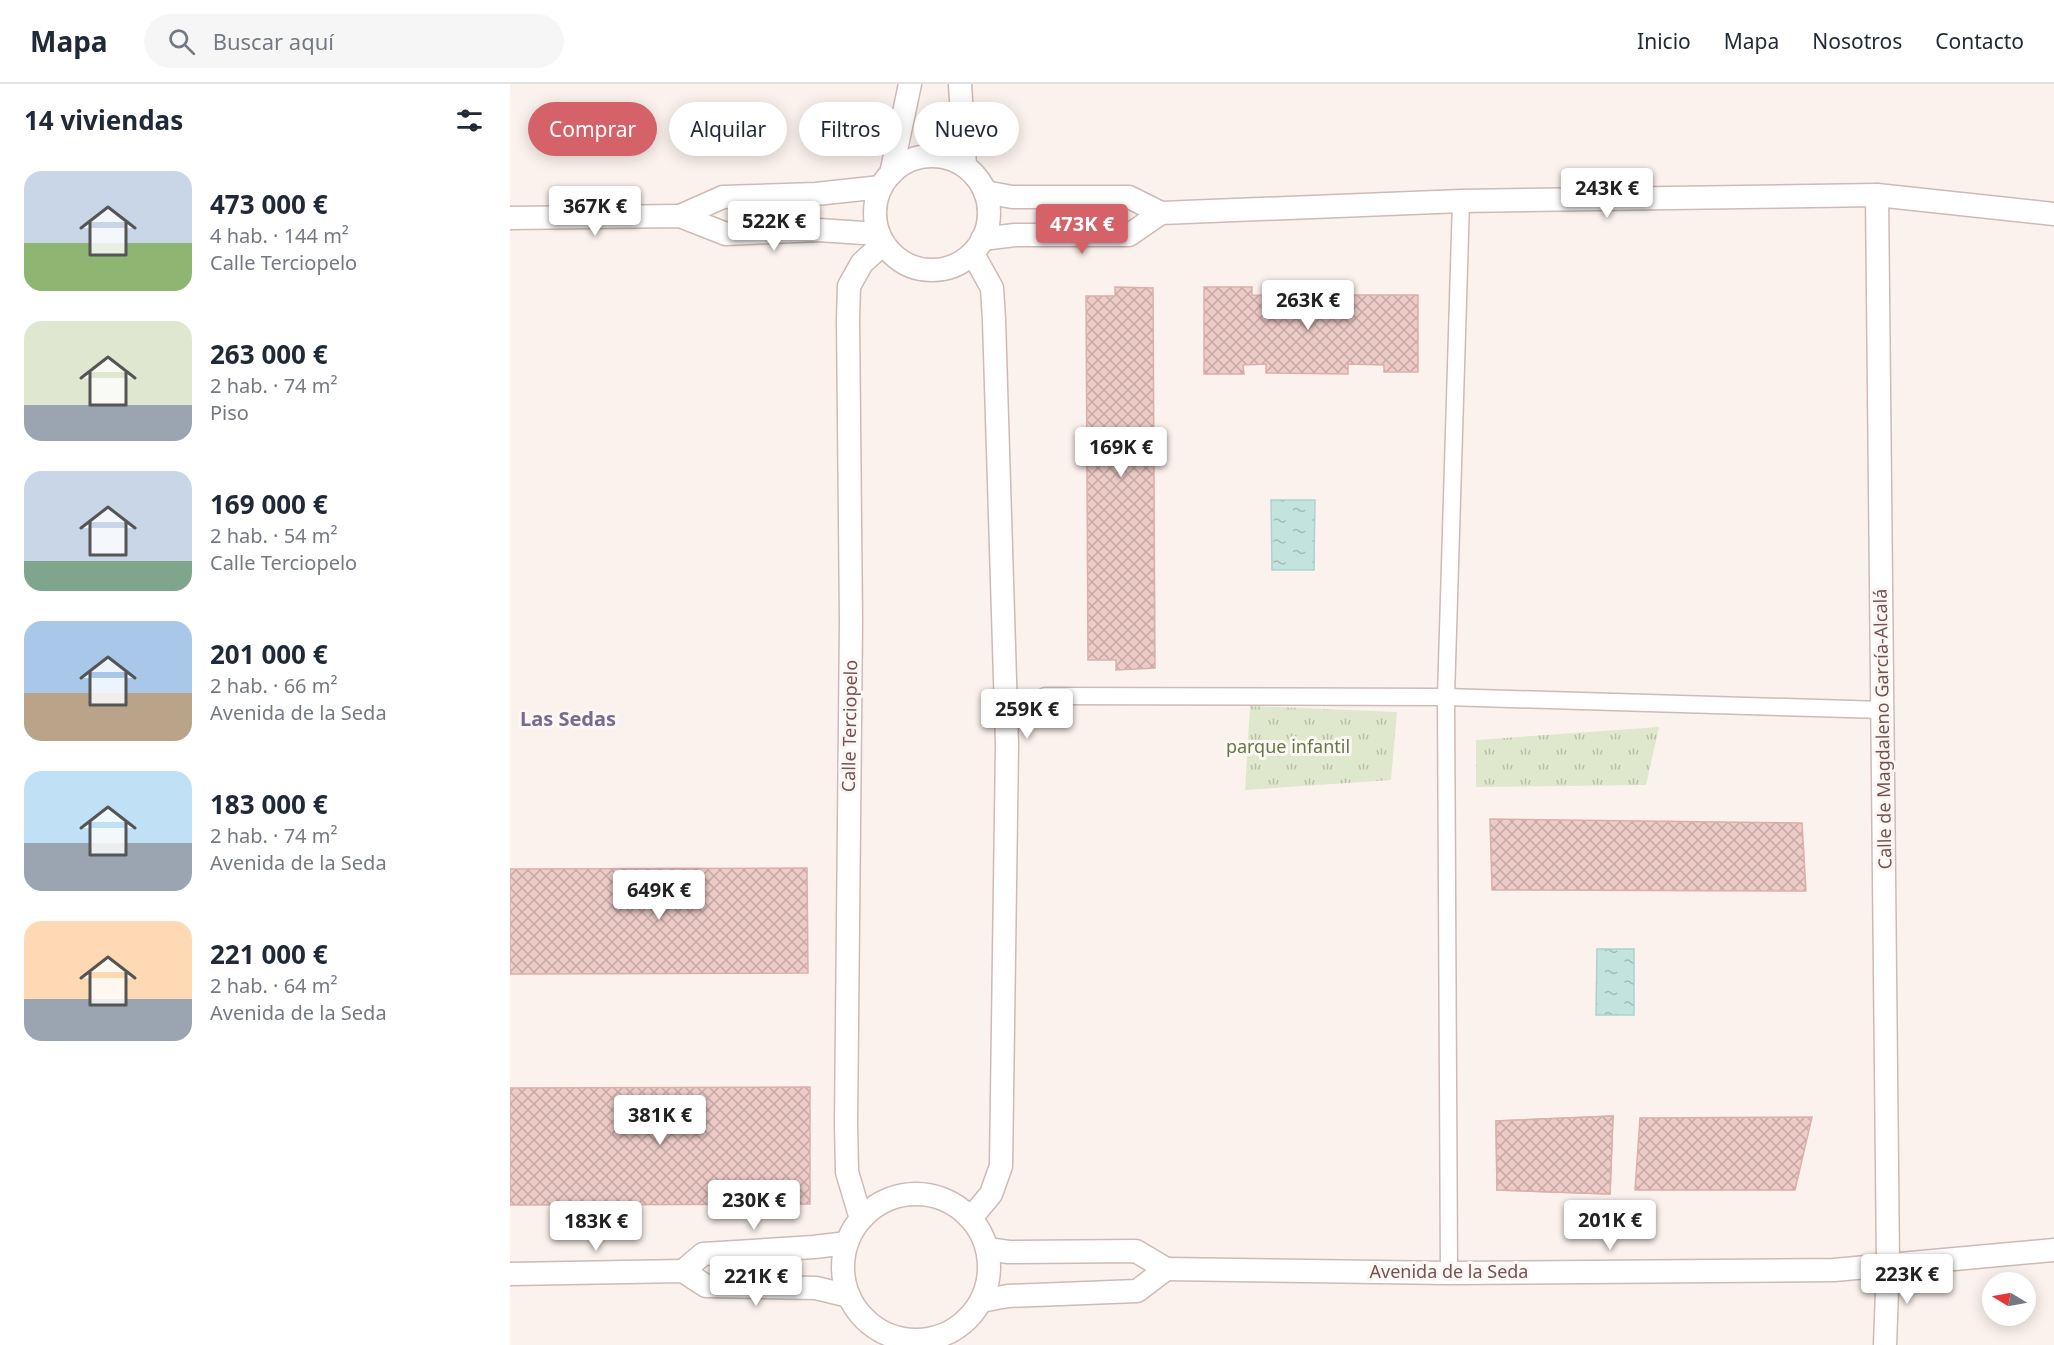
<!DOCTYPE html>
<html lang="es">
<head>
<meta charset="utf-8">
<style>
  body { margin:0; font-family:"Noto Sans",sans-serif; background:#f6f6f7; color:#1f2937; height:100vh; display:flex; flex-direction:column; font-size:22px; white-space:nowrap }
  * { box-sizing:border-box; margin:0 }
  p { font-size:20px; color:#747a83 }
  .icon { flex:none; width:33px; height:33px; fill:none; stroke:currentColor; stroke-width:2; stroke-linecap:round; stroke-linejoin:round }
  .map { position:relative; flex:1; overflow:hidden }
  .drawer { display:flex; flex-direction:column; background:#fff; width:510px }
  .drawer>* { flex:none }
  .hud { position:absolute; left:18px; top:18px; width:570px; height:54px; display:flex; gap:12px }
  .needle { width:39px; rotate:280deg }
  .fabs { position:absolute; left:1472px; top:1188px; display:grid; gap:12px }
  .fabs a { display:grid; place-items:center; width:54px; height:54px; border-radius:50%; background:#fff; box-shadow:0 3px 15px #0003; font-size:30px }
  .price { position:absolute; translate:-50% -51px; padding:0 14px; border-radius:6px; background:#fff; color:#222; font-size:20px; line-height:39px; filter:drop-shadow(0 2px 3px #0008) }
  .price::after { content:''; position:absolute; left:50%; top:36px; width:18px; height:14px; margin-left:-9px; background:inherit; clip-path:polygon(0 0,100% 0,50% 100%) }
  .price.current { background:#d56269; color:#fff }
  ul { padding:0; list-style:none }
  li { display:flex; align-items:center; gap:18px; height:150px; padding:0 24px }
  li span { display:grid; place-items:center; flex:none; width:168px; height:120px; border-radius:18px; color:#555 }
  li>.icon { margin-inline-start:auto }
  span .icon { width:72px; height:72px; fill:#fffc; stroke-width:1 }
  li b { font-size:26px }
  h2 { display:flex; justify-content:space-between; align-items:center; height:72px; padding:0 24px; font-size:26px }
  .chip { padding:0 21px; border-radius:27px; background:#fff; box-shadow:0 3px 15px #0003; font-size:21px; line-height:54px }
  .chip.current { background:#d56269; color:#fff }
  header { display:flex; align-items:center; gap:36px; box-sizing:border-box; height:84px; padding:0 30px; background:#fff; border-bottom:2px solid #e0e1e3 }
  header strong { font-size:28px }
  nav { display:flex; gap:33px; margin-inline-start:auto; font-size:21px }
  .search { width:420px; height:54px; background:#f6f6f7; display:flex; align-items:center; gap:15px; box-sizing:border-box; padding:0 21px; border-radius:33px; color:#747a83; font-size:22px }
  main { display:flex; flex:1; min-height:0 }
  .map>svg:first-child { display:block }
</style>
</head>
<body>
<header>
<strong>Mapa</strong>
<div class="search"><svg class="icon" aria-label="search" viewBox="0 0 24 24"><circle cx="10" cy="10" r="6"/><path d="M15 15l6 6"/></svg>Buscar aquí</div>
<nav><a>Inicio</a><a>Mapa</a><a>Nosotros</a><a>Contacto</a></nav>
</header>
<main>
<section class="drawer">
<h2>14 viviendas<svg class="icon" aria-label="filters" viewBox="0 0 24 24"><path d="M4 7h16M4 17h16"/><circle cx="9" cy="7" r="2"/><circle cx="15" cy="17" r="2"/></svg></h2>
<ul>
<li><span style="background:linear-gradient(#c9d6e8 60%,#8fb573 0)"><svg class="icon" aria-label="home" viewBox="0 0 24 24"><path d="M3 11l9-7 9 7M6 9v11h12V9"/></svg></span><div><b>473 000 €</b><p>4 hab. · 144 m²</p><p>Calle Terciopelo</p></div></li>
<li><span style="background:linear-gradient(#dfe7d0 70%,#9aa5b1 0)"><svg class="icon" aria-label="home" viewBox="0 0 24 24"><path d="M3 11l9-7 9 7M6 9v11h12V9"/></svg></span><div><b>263 000 €</b><p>2 hab. · 74 m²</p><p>Piso</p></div></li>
<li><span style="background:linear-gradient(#c9d6e8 75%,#7fa58c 0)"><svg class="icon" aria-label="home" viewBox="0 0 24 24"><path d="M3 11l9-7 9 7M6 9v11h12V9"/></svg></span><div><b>169 000 €</b><p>2 hab. · 54 m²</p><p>Calle Terciopelo</p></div></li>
<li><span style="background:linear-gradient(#a9c7e8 60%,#b9a48a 0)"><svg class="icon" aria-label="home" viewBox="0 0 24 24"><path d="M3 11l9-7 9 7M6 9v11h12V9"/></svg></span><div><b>201 000 €</b><p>2 hab. · 66 m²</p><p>Avenida de la Seda</p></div></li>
<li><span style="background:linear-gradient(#bfe0f5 60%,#9aa5b1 0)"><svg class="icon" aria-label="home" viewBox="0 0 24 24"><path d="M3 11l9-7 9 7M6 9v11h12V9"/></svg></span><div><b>183 000 €</b><p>2 hab. · 74 m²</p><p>Avenida de la Seda</p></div></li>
<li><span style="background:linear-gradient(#ffd9b3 65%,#9aa5b1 0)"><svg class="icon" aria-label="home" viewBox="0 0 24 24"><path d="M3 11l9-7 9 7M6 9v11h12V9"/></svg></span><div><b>221 000 €</b><p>2 hab. · 64 m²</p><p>Avenida de la Seda</p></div></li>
</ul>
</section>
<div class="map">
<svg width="1544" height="1261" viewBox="0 0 1544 1261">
  <defs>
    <pattern id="park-tufts" width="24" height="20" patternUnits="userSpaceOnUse" patternTransform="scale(1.5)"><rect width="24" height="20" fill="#dfe8cc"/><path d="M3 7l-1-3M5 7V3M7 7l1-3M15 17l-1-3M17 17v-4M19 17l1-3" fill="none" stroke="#b9bfa8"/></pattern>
    <pattern id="water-ripples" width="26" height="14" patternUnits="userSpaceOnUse" patternTransform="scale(1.5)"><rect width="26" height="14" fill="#c3e3de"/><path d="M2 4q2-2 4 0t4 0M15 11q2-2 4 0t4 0" fill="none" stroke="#a3bbb7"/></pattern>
    <pattern id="building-cross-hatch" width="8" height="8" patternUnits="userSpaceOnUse" patternTransform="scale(1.5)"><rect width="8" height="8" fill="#edccc8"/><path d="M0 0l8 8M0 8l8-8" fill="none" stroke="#c5a8a5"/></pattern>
  </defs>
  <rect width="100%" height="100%" fill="#fbf2ed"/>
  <g fill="url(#park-tufts)">
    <polygon points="740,622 887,628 881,696 735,706"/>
    <polygon points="1149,643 1136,701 966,703 966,656"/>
  </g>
  <g fill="url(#water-ripples)" stroke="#abd3ce" stroke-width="1.5">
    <polygon points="761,416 805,416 804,486 762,486"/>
    <polygon points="1087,865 1124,865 1124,931 1086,931"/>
  </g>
  <g fill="url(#building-cross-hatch)" stroke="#deafaa" stroke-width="1.5">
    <polygon points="767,202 814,202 815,211 908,211 908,288 874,288 874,281 838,280 838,290 756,289 756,280 733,281 734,290 694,290 694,203 742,203 742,211 767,212"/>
    <polygon points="605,203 643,204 645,584 606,586 606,576 578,576 576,212 605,212"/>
    <polygon points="980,735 1292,739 1296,807 982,806"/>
    <polygon points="297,784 298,889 0,890 0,785"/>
    <polygon points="300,1003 300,1120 0,1121 0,1004"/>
    <polygon points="1103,1032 1100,1110 987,1106 986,1037"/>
    <polygon points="1103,1032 1100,1110 987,1106 986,1037"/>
    <polygon points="1302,1033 1285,1106 1125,1106 1130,1034"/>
  </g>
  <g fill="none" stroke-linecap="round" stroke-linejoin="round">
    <defs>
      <g id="pedestrian">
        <polyline points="535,612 936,613 1373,626"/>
        <polyline points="939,1189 936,613 951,117"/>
      </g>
      <g id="minor">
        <polyline points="450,0 455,82"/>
        <circle cx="422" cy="129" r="57"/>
        <polyline points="381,90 400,0"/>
        <polyline points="475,108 502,113 619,113 651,129 951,117 1367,111 1544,130"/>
        <polyline points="1367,111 1378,1180 1375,1261"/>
        <polyline points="170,132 213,113 306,110 371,103"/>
        <polyline points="0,134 170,132 216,150 308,146 369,150"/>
        <polyline points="472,155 505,151 619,151 651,129"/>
        <circle cx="406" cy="1183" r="73"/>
        <polyline points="461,1134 481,1110 491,1082 497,660 484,236 482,204 463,170"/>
        <polyline points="351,1135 337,1088 336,1040 341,538 338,235 339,202 352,179 373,160"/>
        <polyline points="656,1185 939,1189 1324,1186 1544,1166"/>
        <polyline points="173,1187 193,1170 304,1163 337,1159"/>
        <polyline points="0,1190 173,1187 196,1202 306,1204 339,1212"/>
        <polyline points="471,1217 498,1212 627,1207 656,1185 626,1167 499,1168 477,1165"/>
      </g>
    </defs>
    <use href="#pedestrian" stroke="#cebab6" stroke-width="19"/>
    <use href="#minor" stroke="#cebab6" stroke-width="25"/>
    <use href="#pedestrian" stroke="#fff" stroke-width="16"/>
    <use href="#minor" stroke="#fff" stroke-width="22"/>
  </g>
  <g text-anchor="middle" stroke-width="6" stroke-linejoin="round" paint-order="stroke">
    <g font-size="18" fill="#745452" stroke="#fdf7f3">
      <text transform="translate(340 642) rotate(-89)" y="6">Calle Terciopelo</text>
      <text transform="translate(1373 645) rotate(-91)" y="6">Calle de Magdaleno García-Alcalá</text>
      <text x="939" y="1194">Avenida de la Seda</text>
    </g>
    <g font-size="18" fill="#66784b" stroke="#fdf7f3">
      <text x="778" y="669">parque infantil</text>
    </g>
    <g font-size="20" font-weight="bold" fill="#796a8f" stroke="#fdf7f3">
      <text x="58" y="642">Las Sedas</text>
    </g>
  </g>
</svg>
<div class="fabs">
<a><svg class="needle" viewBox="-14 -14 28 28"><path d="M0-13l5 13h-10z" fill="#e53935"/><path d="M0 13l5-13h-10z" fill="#747a83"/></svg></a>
</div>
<b class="price" style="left:1097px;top:135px">243K €</b>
<b class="price" style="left:85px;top:153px">367K €</b>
<b class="price" style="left:264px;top:168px">522K €</b>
<b class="price current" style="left:572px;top:171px">473K €</b>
<b class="price" style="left:798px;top:247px">263K €</b>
<b class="price" style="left:611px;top:394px">169K €</b>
<b class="price" style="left:517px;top:656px">259K €</b>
<b class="price" style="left:149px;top:837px">649K €</b>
<b class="price" style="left:150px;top:1062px">381K €</b>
<b class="price" style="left:244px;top:1147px">230K €</b>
<b class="price" style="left:1100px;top:1167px">201K €</b>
<b class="price" style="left:86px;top:1168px">183K €</b>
<b class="price" style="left:1397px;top:1221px">223K €</b>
<b class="price" style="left:246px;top:1223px">221K €</b>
<div class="hud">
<a class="chip current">Comprar</a>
<a class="chip">Alquilar</a>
<a class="chip">Filtros</a>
<a class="chip">Nuevo</a>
</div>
</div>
</main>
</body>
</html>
